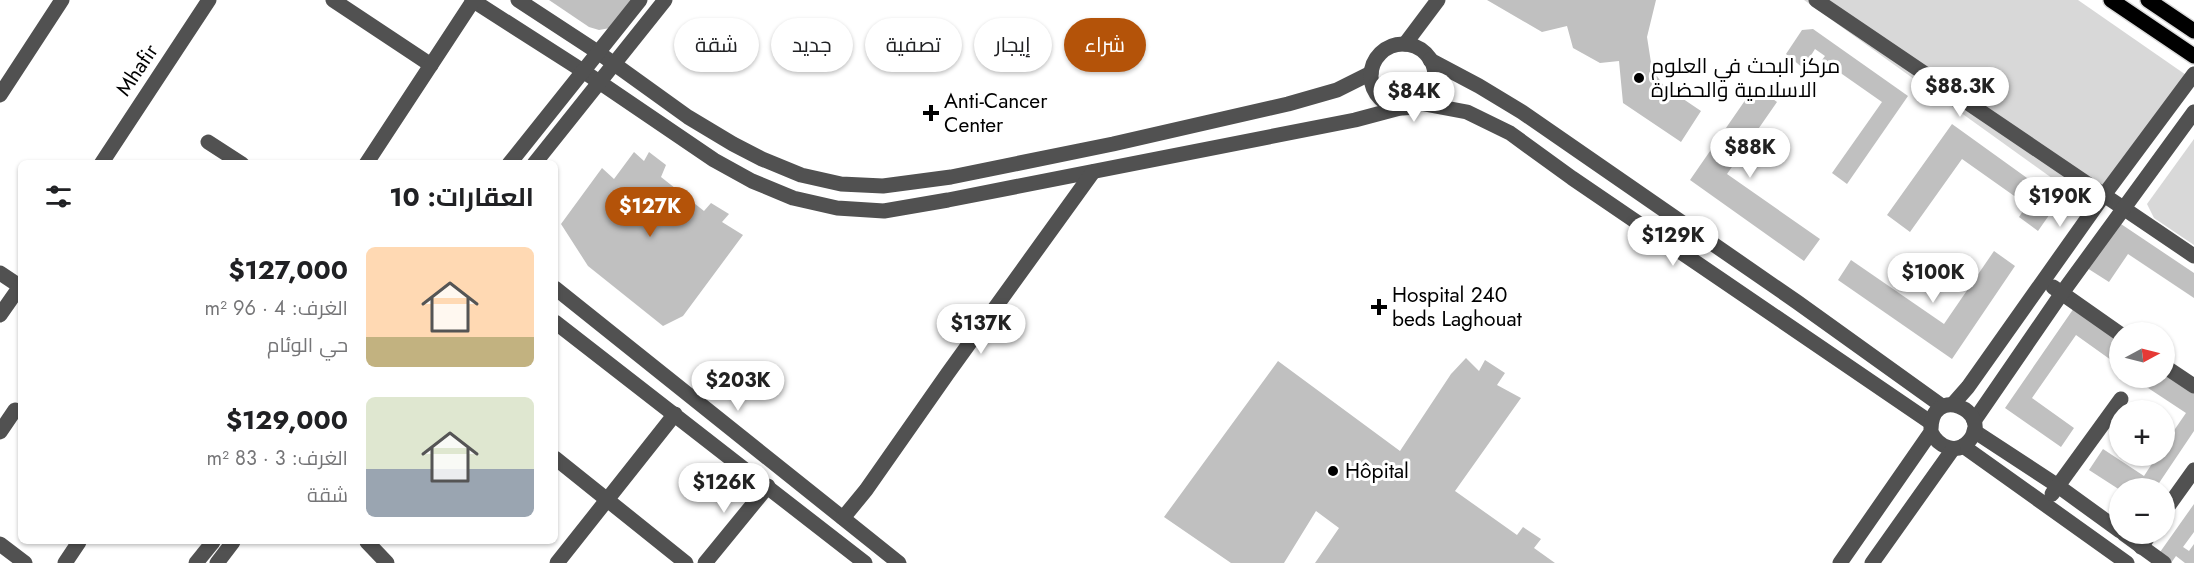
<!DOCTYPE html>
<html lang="ar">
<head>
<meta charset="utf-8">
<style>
  body { margin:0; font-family:Jost,Cairo,sans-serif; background:#f2f2f2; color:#202124; direction:rtl; height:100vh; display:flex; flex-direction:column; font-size:22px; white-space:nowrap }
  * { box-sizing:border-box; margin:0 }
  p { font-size:20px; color:#757577 }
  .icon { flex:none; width:33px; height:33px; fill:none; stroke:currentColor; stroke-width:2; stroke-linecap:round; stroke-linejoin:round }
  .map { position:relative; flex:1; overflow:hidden; direction:ltr }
  .sheet { position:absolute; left:18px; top:160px; width:540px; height:384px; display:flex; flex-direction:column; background:#fff; border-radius:9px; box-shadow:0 2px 4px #0004; direction:rtl }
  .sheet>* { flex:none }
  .guide { position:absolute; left:576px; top:18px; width:570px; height:54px; direction:rtl; display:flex; gap:12px }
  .needle { width:39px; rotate:83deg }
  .tools { position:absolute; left:2109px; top:322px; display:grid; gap:12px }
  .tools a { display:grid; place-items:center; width:66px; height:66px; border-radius:50%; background:#fff; box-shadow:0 2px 4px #0004; font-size:30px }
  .price { position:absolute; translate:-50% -51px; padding:0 14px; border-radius:21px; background:#fff; color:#222; font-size:20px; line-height:39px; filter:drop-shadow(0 2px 3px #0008) }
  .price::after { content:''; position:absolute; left:50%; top:36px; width:18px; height:14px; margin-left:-9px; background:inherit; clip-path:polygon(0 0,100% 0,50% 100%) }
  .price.selected { background:#b45309; color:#fff }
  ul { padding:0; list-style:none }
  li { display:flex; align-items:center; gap:18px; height:150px; padding:0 24px }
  li span { display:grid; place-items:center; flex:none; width:168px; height:120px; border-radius:9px; color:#555 }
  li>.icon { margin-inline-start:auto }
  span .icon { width:72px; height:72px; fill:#fffc; stroke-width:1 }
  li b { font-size:26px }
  h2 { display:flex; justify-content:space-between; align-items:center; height:72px; padding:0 24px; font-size:26px }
  .pill { padding:0 21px; border-radius:27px; background:#fff; box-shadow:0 2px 4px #0004; font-size:21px; line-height:54px }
  .pill.selected { background:#b45309; color:#fff }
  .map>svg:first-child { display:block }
</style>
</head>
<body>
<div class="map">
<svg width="2194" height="563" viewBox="0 0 2194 563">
  <rect width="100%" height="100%" fill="#fff"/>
  <g fill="#d8d8d8">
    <polygon points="1804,0 2078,0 2189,77 2088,204"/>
    <polygon points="2194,139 2194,245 2154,218 2147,204"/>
  </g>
  <g fill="#c0c0c0">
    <polygon points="549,0 635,0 610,28 599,30 589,27"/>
    <polygon points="1487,0 1656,0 1647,37 1652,69 1664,86 1701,111 1681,142 1623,103 1619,61 1600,63 1573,48 1567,26 1542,32"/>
    <polygon points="1813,29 1908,96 1847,184 1832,173 1882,102 1822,60 1825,56 1815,49 1803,68 1786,54 1802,30"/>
    <polygon points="1755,86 1777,102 1727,174 1820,239 1804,261 1690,180"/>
    <polygon points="1952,124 2059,201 2038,231 2019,217 2027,205 1962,159 1910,232 1887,215"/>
    <polygon points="634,152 644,161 649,152 666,165 661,177 704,211 711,203 729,214 722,222 743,235 683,316 663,326 588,266 561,224 602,168 614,179"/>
    <polygon points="2118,222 2194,273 2194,298 2128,254 2109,282 2087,268"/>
    <polygon points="1994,251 2015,266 1952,359 1838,280 1851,260 1944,324"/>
    <polygon points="2074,308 2120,340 2120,363 2118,365 2076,335 2032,398 2074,428 2061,447 2005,408"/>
    <polygon points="1466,358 1479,371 1485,360 1505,373 1497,385 1521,398 1455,491 1517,535 1523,527 1541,539 1534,548 1555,563 1315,563 1339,528 1316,511 1284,563 1231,563 1164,517 1278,361 1400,451 1451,374"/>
    <polygon points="2164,373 2194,393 2194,431 2155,489 2120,490 2089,470 2103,449 2144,476 2157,456 2164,456 2164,445 2186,413 2142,384 2146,378 2164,378"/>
    <polygon points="2194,504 2194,532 2183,547 2189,551 2194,544 2194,563 2185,563 2176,556 2171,563 2158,555"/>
  </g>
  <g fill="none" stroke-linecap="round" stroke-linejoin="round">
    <defs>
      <g id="major">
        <polyline points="2111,0 2194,56"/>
        <polyline points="2148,0 2194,31"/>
      </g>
    </defs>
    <use href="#major" stroke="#dbdbdb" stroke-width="18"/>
    <g stroke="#515151" stroke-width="15">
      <polyline points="333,0 431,65"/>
      <polyline points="472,0 583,71 714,160 752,181 793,198 837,208 884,211 948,200 1355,120 1400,108"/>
      <polyline points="518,0 599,53 688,117 733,144 762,159 801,175 841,184 883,186 951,177 1113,144 1288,104 1337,90 1371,73"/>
      <polyline points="1816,0 2194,256"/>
      <polyline points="1405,44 1438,0"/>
      <circle cx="1403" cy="76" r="32"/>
      <polyline points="1430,60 1479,86 1522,112 1797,302 1942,406"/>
      <polyline points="0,95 62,0"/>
      <polyline points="1419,103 1467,112 1510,133 1572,178 1930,422"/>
      <polyline points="208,142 242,164"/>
      <polyline points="101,164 209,0"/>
      <polyline points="366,164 473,1"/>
      <polyline points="509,164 640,0"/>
      <polyline points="534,164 665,0"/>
      <polyline points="0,273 21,287"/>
      <polyline points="2053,287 2120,334"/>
      <polyline points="555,288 899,563"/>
      <polyline points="0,315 21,285"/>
      <polyline points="555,322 865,563"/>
      <polyline points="2164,366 2194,386"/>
      <polyline points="1953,404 1968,387 2104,195 2194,74"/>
      <polyline points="1974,421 2062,293 2194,112"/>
      <polyline points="1974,431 2058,486 2120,531"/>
      <polyline points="0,432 15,410"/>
      <polyline points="1963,446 2127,563"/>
      <polyline points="555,458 686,563"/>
      <polyline points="2052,494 2121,399"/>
      <polyline points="2164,512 2194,470"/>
      <polyline points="843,518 866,490 948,373 1093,172"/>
      <polyline points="2124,534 2164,563"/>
      <polyline points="367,542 387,563"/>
      <polyline points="0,544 25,563"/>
      <polyline points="2141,547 2150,534"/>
      <polyline points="65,563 79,542"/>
      <polyline points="196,563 213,542"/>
      <polyline points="217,563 233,542"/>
      <polyline points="557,563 675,414"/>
      <polyline points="705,563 768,486"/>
      <path d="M 1840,563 L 1931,432 C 1929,382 1995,411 1969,441 C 1956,456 1938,446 1931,432"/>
      <polyline points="1872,563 1953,449"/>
    </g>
    <use href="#major" stroke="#000" stroke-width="15"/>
  </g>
  <g fill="#000" stroke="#fff" stroke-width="2">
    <circle cx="1639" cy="78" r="6"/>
    <path d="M928 104h6v6h6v6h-6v6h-6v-6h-6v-6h6z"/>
    <path d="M1376 298h6v6h6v6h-6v6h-6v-6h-6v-6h6z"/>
    <circle cx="1333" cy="471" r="6"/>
  </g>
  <g text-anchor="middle" stroke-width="6" stroke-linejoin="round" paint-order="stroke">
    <g font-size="21" fill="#000" stroke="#fff" text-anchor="start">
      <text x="1651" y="73">مركز البحث في العلوم<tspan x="1651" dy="24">الاسلامية والحضارة</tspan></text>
      <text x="944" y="108">Anti-Cancer<tspan x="944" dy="24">Center</tspan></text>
      <text x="1392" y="302">Hospital 240<tspan x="1392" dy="24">beds Laghouat</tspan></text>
      <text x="1345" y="478">Hôpital</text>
    </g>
    <g font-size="21" fill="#000" stroke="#fff">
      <text transform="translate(137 70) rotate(-56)" y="7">Mhafir</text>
    </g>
  </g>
</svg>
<div class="tools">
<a><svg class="needle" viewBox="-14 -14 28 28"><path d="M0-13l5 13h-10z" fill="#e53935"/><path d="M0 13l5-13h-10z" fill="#757577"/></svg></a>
<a>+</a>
<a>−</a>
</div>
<b class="price" style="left:1960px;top:118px">$88.3K</b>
<b class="price" style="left:1414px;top:123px">$84K</b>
<b class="price" style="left:1750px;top:179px">$88K</b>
<b class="price" style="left:2060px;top:228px">$190K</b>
<b class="price selected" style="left:650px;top:238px">$127K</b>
<b class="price" style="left:1673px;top:267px">$129K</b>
<b class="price" style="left:1933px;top:304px">$100K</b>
<b class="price" style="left:981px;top:355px">$137K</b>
<b class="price" style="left:738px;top:412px">$203K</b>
<b class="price" style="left:724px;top:514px">$126K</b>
<div class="guide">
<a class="pill selected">شراء</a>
<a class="pill">إيجار</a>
<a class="pill">تصفية</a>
<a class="pill">جديد</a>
<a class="pill">شقة</a>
</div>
<section class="sheet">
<h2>العقارات: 10<svg class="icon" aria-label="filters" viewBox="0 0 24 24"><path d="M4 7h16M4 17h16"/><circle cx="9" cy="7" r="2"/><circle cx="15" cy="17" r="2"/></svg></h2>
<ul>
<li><span style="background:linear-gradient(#ffd9b3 75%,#c2b280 0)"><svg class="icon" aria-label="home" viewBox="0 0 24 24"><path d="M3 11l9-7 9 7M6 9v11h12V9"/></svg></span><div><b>$127,000</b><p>الغرف: 4 · 96 m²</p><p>حي الوئام</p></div></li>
<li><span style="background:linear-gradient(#dfe7d0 60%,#9aa5b1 0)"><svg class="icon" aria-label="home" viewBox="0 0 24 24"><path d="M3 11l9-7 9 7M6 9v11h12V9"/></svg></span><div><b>$129,000</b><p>الغرف: 3 · 83 m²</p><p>شقة</p></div></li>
</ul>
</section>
</div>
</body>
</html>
